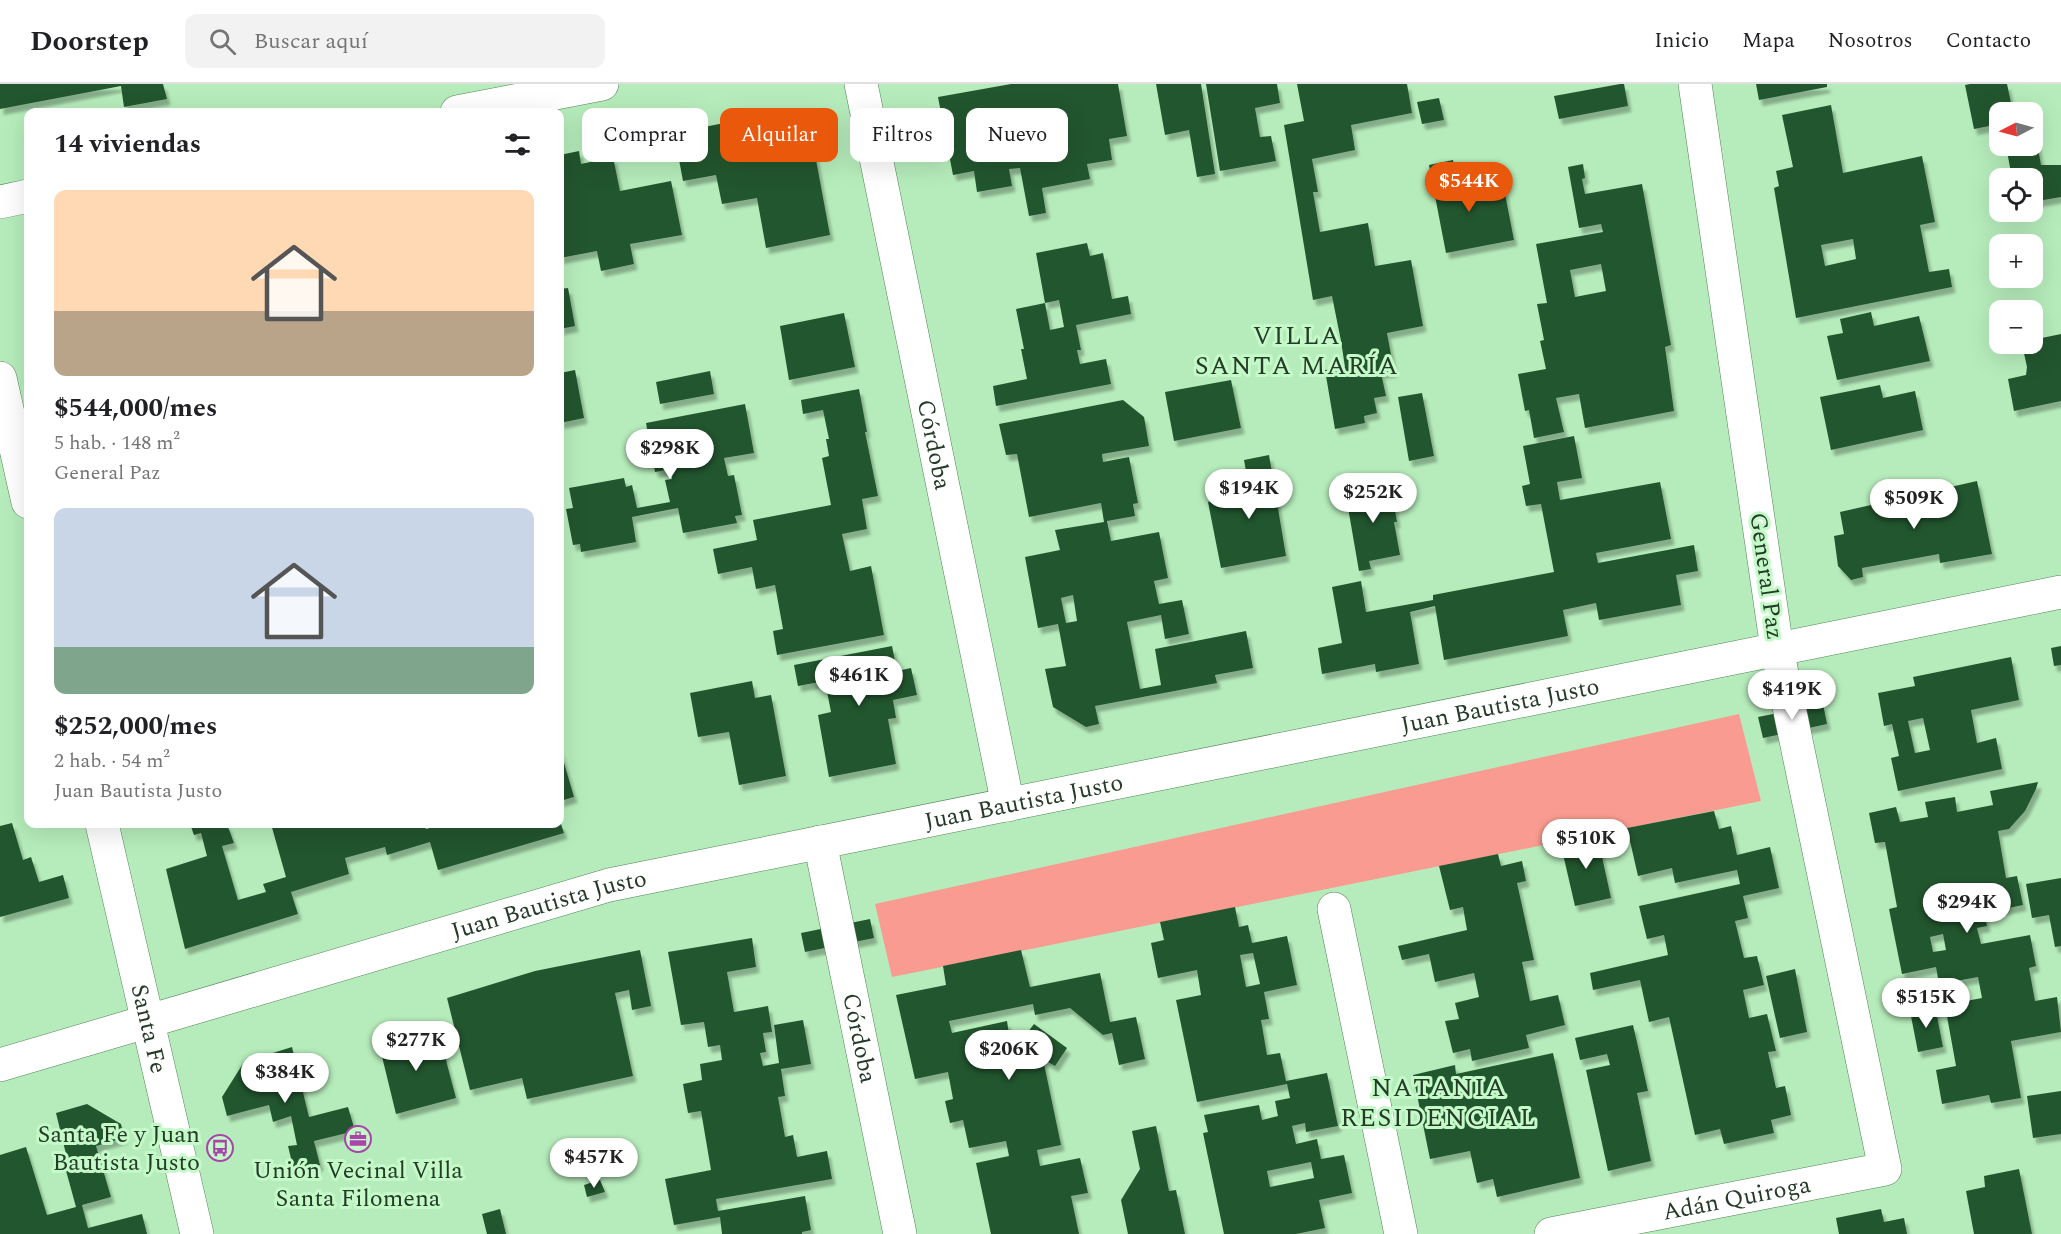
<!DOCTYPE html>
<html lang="es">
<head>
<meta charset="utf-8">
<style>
  body { margin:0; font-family:Spectral,serif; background:#f2f2f2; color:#202124; height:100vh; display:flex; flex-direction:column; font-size:22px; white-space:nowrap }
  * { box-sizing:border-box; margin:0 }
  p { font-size:20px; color:#757577 }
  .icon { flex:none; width:33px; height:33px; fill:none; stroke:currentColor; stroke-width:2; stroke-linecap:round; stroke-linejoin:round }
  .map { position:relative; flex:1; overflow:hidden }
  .side { position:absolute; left:24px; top:24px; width:540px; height:720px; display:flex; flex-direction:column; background:#fff; border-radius:12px; box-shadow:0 6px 24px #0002 }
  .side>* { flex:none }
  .banner { position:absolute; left:582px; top:24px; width:570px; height:54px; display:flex; gap:12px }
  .needle { width:39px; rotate:264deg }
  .fabs { position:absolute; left:1989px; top:18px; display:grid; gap:12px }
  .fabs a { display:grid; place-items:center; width:54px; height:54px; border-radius:12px; background:#fff; box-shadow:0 6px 24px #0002; font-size:30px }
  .price { position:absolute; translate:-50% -51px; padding:0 14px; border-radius:21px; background:#fff; color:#222; font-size:20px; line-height:39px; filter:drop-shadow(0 2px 3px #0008) }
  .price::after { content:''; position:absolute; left:50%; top:36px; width:18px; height:14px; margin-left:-9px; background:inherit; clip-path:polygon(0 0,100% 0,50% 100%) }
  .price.active { background:#ea580c; color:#fff }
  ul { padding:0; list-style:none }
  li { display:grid; align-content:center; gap:12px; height:318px; padding:0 30px }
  li span { display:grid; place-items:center; height:186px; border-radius:12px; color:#555 }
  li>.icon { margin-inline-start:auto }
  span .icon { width:108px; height:108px; fill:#fffc; stroke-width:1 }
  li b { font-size:26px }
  h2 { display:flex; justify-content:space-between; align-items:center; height:72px; padding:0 30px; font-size:26px }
  .chip { padding:0 21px; border-radius:12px; background:#fff; box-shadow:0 6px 24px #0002; font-size:21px; line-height:54px }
  .chip.active { background:#ea580c; color:#fff }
  header { display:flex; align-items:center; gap:36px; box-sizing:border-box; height:84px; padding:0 30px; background:#fff; border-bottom:2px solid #e0e0e0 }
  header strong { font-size:28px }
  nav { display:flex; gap:33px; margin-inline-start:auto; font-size:21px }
  .search { width:420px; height:54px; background:#f2f2f2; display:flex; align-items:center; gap:15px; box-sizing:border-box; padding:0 21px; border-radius:12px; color:#757577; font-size:22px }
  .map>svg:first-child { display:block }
</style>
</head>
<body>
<header>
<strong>Doorstep</strong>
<div class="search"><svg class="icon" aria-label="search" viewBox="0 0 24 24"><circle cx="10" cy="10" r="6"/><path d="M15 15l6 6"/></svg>Buscar aquí</div>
<nav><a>Inicio</a><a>Mapa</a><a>Nosotros</a><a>Contacto</a></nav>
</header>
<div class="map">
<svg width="2061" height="1150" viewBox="0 0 2061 1150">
  <defs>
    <filter id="shadow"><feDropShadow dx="3.5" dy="6" stdDeviation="1.5" flood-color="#0004"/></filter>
  </defs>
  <rect width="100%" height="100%" fill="#b6ecbb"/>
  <polygon fill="#f99b90" points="1739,630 1761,717 892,893 875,820"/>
  <g fill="#24572d" fill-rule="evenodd" filter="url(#shadow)">
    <polygon points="0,0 163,0 167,15 124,23 121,2 0,25"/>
    <polygon points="1011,0 1118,0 1127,52 1109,55 1112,76 1087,80 1090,95 1042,104 1046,129 1029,132 1020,84 1009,85 1012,102 977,108 974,87 953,91 938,13"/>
    <polygon points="1156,0 1201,0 1215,90 1197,93 1189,46 1165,51"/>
    <polygon points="1206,0 1277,0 1280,19 1255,24 1260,53 1271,52 1276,77 1220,87"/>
    <polygon points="1297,0 1407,0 1412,29 1351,41 1355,66 1312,75 1318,108 1313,108 1320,148 1368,139 1375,182 1411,176 1423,242 1387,249 1394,287 1381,289 1386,312 1374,314 1377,329 1364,332 1365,339 1335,345 1325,286 1345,283 1341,257 1332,212 1313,216 1284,41 1304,37"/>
    <polygon points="1620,0 1624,0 1628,22 1559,35 1554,12"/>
    <polygon points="1756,0 1827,0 1827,3 1759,16"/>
    <polygon points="1970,0 2007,0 2013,28 2000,28 2000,40 1974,45 1965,1"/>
    <polygon points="1439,14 1444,36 1422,40 1417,18"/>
    <path d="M 1831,21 L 1843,89 L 1922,72 L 1935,138 L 1920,141 L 1929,188 L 1949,185 L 1952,203 L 1796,234 L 1774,104 L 1779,102 L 1776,87 L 1793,83 L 1782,31 ZM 1853,155 L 1856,175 L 1825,182 L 1821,161 Z"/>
    <polygon points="780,28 811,49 830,151 766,164 757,114 722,120 716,91 683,97 674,49"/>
    <polygon points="2032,48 2035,48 2041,81 2061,81 2061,113 2032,118 2032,94 2012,94 2006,62 2032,62"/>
    <polygon points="579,67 581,80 613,73 620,107 671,97 682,151 630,160 634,180 601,187 597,167 560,174 560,71"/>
    <polygon points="1453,76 1460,114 1504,105 1514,156 1446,169 1429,81"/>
    <path d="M 1583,80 L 1585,94 L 1582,95 L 1585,110 L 1642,100 L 1671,261 L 1665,263 L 1674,327 L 1585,344 L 1579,310 L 1556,314 L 1564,348 L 1534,354 L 1529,326 L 1525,327 L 1518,290 L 1546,285 L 1540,257 L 1544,256 L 1537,220 L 1547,219 L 1536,160 L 1603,148 L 1601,140 L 1579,144 L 1568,83 ZM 1601,180 L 1606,207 L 1575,213 L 1570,186 Z"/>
    <polygon points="1087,159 1090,172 1103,169 1112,215 1128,212 1131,230 1076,241 1081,266 1077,266 1080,280 1106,275 1111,300 996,322 993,302 1027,295 1021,265 1024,265 1016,225 1045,219 1050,246 1064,243 1059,216 1045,219 1036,169"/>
    <polygon points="568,204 575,242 560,245 560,205"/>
    <polygon points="1871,228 1874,242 1919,232 1930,277 1837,296 1827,252 1843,249 1840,235"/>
    <polygon points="844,229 855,283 789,296 780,242"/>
    <polygon points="2061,250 2061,317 2014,327 2008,295 2026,291 2027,283 2022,260 2032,260 2032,256"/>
    <polygon points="575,286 584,334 560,339 560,289"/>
    <polygon points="710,287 714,310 660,320 656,298"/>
    <polygon points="1231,296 1241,344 1174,357 1165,308"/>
    <polygon points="1880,301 1883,314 1915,307 1923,346 1831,366 1820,313"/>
    <polygon points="859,305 867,348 865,348 878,412 862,415 867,445 842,450 850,487 871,482 884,551 777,571 773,547 783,545 775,501 756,505 752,483 718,490 713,465 757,456 753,436 831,421 822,374 829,372 826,355 829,355 823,326 803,330 801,316"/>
    <polygon points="1422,309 1434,372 1409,377 1398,313"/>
    <path d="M 1123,316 L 1144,333 L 1149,362 L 1102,370 L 1103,378 L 1129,373 L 1138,419 L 1133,420 L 1135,432 L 1107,437 L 1111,457 L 1159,448 L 1168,494 L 1154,497 L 1159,520 L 1182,516 L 1189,550 L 1165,555 L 1161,531 L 1127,538 L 1140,605 L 1161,601 L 1155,565 L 1246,547 L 1253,584 L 1215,591 L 1217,599 L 1095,622 L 1099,640 L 1086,643 L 1053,623 L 1045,585 L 1066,582 L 1058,540 L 1038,544 L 1025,473 L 1060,466 L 1055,446 L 1104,438 L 1101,419 L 1029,433 L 1017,370 L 1006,371 L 999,340 ZM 1073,511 L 1077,537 L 1066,539 L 1061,514 Z"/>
    <polygon points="745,320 754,369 724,374 728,392 734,391 742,431 735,432 737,439 683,449 678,424 632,433 636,458 581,468 580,460 573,461 566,425 573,424 569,404 624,394 626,403 632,401 637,424 670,418 665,396 672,395 671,385 655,388 646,339"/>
    <polygon points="1574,352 1582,394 1557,398 1560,416 1660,398 1671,455 1596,469 1598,479 1694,461 1698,487 1676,491 1681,521 1599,536 1596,519 1563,526 1568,552 1444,576 1435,522 1410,528 1419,580 1376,588 1375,580 1322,590 1318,564 1342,559 1332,503 1361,497 1366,528 1433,516 1433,511 1554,488 1541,420 1526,422 1522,402 1530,400 1523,362"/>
    <polygon points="1269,371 1286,472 1221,484 1208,418 1250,410 1244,376"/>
    <polygon points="1977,397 1992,470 1940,479 1939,470 1862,484 1863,493 1851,496 1838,482 1834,452 1844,450 1840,428"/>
    <polygon points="1390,399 1397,438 1394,438 1400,471 1369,477 1371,485 1359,487 1345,406"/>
    <polygon points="892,562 897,587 911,584 917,611 893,616 896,634 888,635 896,680 829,693 818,631 831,628 825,597 798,602 794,581"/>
    <polygon points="2061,562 2061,581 2054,582 2051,564"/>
    <path d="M 2011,573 L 2019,616 L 1971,626 L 1977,659 L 1996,654 L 2002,685 L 1898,707 L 1891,674 L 1899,672 L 1892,640 L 1884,642 L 1878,609 L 1915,602 L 1913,593 ZM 1923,634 L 1930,666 L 1915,669 L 1908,637 Z"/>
    <polygon points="752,597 755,614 771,611 786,692 739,701 729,648 698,653 690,609"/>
    <polygon points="1823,620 1827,640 1763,654 1758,633"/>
    <polygon points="560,665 574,713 560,717"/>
    <path d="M 2038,698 L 2036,705 L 2025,727 L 2009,745 L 1998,747 L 2006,794 L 2017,792 L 2023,821 L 1984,829 L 1987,842 L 1977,844 L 1981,860 L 2030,851 L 2036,882 L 2029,884 L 2035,917 L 2057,913 L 2061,948 L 2011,957 L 2021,1014 L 1991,1019 L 1989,1011 L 1942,1020 L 1936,986 L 1956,982 L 1945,921 L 1982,914 L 1978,893 L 1939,900 L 1936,883 L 1902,890 L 1889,825 L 1897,823 L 1885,758 L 1875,759 L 1869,729 L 1896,723 L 1900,738 L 1928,733 L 1925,718 L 1955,713 L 1957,728 L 1993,721 L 1990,707 ZM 1943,850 L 1946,866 L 1933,868 L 1930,853 Z"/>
    <polygon points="1714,727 1719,745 1731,742 1737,771 1770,763 1779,804 1743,812 1748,834 1735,837 1744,874 1757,872 1764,901 1743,906 1749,934 1767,930 1776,967 1768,968 1776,1004 1785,1002 1791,1031 1771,1036 1774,1049 1724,1060 1720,1045 1695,1051 1669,933 1649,938 1640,896 1593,906 1590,889 1668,871 1664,851 1647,855 1639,822 1740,800 1737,786 1675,799 1672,784 1638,792 1627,744"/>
    <polygon points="12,739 23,776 31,773 39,798 63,791 69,814 0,833 0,742"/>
    <polygon points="190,740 227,740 234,759 222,762 238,816 266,808 263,800 286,793 271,740 424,740 426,745 445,740 561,740 564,749 438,786 430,758 387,771 385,763 345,774 349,790 291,808 298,830 185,865 166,785 207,772 201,749 194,751"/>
    <polygon points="1597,750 1611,814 1575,822 1560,757"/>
    <polygon points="1498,770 1501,782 1522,777 1526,797 1517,799 1534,876 1522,878 1530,917 1558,911 1565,941 1526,951 1529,964 1472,977 1470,965 1453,969 1445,937 1459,935 1455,919 1479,913 1474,889 1435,898 1429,870 1402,876 1398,862 1467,846 1463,823 1450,826 1439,782"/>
    <polygon points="2061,794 2061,862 2055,863 2049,831 2032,834 2026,800"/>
    <path d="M 1235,823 L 1239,843 L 1248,841 L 1252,859 L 1287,852 L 1297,901 L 1264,908 L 1269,935 L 1261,936 L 1267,971 L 1280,969 L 1286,997 L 1327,989 L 1338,1042 L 1306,1048 L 1305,1039 L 1292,1042 L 1296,1060 L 1317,1055 L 1321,1075 L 1344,1071 L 1352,1109 L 1319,1116 L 1325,1144 L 1296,1150 L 1224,1150 L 1203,1049 L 1208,1048 L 1204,1031 L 1259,1021 L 1262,1036 L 1278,1032 L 1275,1017 L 1290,1014 L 1287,1000 L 1197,1018 L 1176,916 L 1201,911 L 1197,886 L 1158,894 L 1151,859 L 1164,856 L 1160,838 ZM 1253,869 L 1260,900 L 1246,903 L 1240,871 ZM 1311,1078 L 1314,1094 L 1270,1103 L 1267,1087 Z"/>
    <polygon points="870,835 874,854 805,868 801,849"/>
    <polygon points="752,854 756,883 727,888 734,928 768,922 772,948 763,949 766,968 760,969 763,982 779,979 774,941 803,936 811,980 781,985 785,1012 778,1013 785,1053 793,1051 797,1073 827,1067 832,1095 716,1115 718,1127 805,1112 811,1146 802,1148 802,1150 722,1150 720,1133 674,1141 665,1095 711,1086 701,1027 688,1029 683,1000 702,996 700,980 722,976 720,961 708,963 704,938 681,941 668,868"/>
    <polygon points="640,866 651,922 632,926 629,906 615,909 633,992 527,1015 522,994 470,1006 447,914 535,887"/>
    <polygon points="1021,866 1030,903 1100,889 1110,938 1136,933 1145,975 1119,981 1112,949 1103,951 1070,924 1035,931 1033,920 949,937 952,949 1007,937 1009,950 1021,957 1034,940 1067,964 1055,982 1043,975 1061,1061 1037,1066 1040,1082 1080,1074 1088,1109 1071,1112 1079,1150 991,1150 976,1079 1009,1072 1006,1057 969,1064 963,1036 950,1039 945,1017 953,1015 948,988 915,995 896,911 946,901 943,882"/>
    <polygon points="1795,885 1807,948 1780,954 1766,892"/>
    <polygon points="1935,922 1943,963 1918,968 1910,927"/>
    <polygon points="1633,941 1648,1007 1637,1009 1651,1077 1608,1087 1586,986 1610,981 1607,970 1580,976 1575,954"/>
    <polygon points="408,948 411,957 439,950 456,1014 396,1030 378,956"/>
    <polygon points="292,963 309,1033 348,1023 355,1047 314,1057 320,1081 294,1087 288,1062 297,1061 291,1032 273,1038 269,1021 227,1032 222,1013 244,978"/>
    <polygon points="1553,969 1580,1094 1497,1113 1493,1095 1477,1099 1470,1067 1430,1075 1413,991 1455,981 1456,990"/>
    <polygon points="2061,1007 2061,1050 2033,1054 2027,1012"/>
    <polygon points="87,1020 121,1040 124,1054 96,1062 111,1113 82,1121 88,1144 142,1130 147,1150 0,1150 0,1071 26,1063 47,1131 76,1123 62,1072 66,1070 56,1029"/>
    <polygon points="1156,1042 1169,1107 1176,1106 1185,1150 1128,1150 1121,1116 1140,1085 1132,1047"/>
    <polygon points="2019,1085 2032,1150 1974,1150 1966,1107 1985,1103 1984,1092"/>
    <polygon points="600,1096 605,1108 587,1113 584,1101"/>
    <polygon points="500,1125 506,1150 487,1150 482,1130"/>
    <polygon points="1881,1125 1884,1138 1904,1134 1907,1150 1839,1150 1836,1134"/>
  </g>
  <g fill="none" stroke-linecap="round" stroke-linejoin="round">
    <defs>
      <g id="minor">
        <path id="s1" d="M 861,0 L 1008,721"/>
        <polyline points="457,28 602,0"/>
        <polyline points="0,118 28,112"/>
        <polyline points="0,294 28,418"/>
        <path id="s2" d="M 102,740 L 197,1150"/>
        <path id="s3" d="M 820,758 L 900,1150"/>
        <polyline points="1334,825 1401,1150"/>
        <path id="s4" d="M 0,981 L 609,801 L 2061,508"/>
        <path id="s5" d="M 1551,1150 L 1885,1085 L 1777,565 L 1695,0"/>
      </g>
    </defs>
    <use href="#minor" stroke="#518457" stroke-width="34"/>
    <use href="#minor" stroke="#fff" stroke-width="33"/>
  </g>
  <defs>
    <symbol id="office-ring" viewBox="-11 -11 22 22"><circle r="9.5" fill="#c3fac7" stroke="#a945aa" stroke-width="1.5"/><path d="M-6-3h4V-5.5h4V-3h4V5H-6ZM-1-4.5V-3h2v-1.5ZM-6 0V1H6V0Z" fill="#a945aa"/></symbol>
    <symbol id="bus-ring" viewBox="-11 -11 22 22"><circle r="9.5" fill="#c3fac7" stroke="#a945aa" stroke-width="1.5"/><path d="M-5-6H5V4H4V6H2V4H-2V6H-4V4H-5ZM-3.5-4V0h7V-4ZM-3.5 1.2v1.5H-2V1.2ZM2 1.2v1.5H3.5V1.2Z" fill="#a945aa"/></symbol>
  </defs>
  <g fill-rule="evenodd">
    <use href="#office-ring" x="343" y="1040" width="30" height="30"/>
    <use href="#bus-ring" x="205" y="1049" width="30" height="30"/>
  </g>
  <g text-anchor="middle" stroke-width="6" stroke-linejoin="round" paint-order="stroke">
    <g font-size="24" fill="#253b28" stroke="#c3fac7">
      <text dy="8" stroke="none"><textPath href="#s1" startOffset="368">Córdoba</textPath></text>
      <text transform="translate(1767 492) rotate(82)" y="8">General Paz</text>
      <text dy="8" stroke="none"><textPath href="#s4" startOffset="1544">Juan Bautista Justo</textPath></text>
      <text dy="8" stroke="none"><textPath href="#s4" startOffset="1058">Juan Bautista Justo</textPath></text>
      <text dy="8" stroke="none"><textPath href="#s4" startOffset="572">Juan Bautista Justo</textPath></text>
      <text dy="8" stroke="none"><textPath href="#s2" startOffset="210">Santa Fe</textPath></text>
      <text dy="8" stroke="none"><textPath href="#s3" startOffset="200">Córdoba</textPath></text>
      <text dy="8" stroke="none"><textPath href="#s5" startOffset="189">Adán Quiroga</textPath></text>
    </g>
    <g font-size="24" fill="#253b28" stroke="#c3fac7" text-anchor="end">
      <text x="200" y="1058">Santa Fe y Juan<tspan x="200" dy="28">Bautista Justo</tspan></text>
      <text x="358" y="1094" text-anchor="middle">Unión Vecinal Villa<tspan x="358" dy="28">Santa Filomena</tspan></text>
    </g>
    <g font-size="26" letter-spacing="1.5" fill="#253b28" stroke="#c3fac7">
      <text x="1297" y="260">VILLA<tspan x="1297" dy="30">SANTA MARÍA</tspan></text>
      <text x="1439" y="1012">NATANIA<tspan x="1439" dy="30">RESIDENCIAL</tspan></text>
    </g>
  </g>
</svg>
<div class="fabs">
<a><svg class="needle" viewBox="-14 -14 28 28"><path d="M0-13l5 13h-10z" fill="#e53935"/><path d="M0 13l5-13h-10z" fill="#757577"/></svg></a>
<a><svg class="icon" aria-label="locate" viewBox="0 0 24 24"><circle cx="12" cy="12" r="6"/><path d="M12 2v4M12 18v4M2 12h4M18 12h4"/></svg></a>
<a>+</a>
<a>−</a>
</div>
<b class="price active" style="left:1469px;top:129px">$544K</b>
<b class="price" style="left:670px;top:396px">$298K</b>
<b class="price" style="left:1249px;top:436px">$194K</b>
<b class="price" style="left:1373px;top:440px">$252K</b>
<b class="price" style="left:1914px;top:446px">$509K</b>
<b class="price" style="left:859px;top:623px">$461K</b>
<b class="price" style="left:1792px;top:637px">$419K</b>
<b class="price" style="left:1586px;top:786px">$510K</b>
<b class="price" style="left:1967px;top:850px">$294K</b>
<b class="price" style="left:1926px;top:945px">$515K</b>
<b class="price" style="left:416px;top:988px">$277K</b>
<b class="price" style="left:1009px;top:997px">$206K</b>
<b class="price" style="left:285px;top:1020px">$384K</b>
<b class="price" style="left:594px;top:1105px">$457K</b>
<div class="banner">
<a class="chip">Comprar</a>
<a class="chip active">Alquilar</a>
<a class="chip">Filtros</a>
<a class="chip">Nuevo</a>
</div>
<section class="side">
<h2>14 viviendas<svg class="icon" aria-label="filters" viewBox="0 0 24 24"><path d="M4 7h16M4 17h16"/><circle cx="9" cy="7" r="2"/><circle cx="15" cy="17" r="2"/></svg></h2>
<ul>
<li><span style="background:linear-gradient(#ffd9b3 65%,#b9a48a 0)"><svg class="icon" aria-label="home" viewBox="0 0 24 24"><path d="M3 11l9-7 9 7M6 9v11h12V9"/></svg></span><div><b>$544,000/mes</b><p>5 hab. · 148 m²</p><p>General Paz</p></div></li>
<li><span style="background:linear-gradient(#c9d6e8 75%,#7fa58c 0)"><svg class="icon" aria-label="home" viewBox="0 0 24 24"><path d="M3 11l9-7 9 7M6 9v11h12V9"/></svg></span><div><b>$252,000/mes</b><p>2 hab. · 54 m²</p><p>Juan Bautista Justo</p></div></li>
</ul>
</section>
</div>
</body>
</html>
